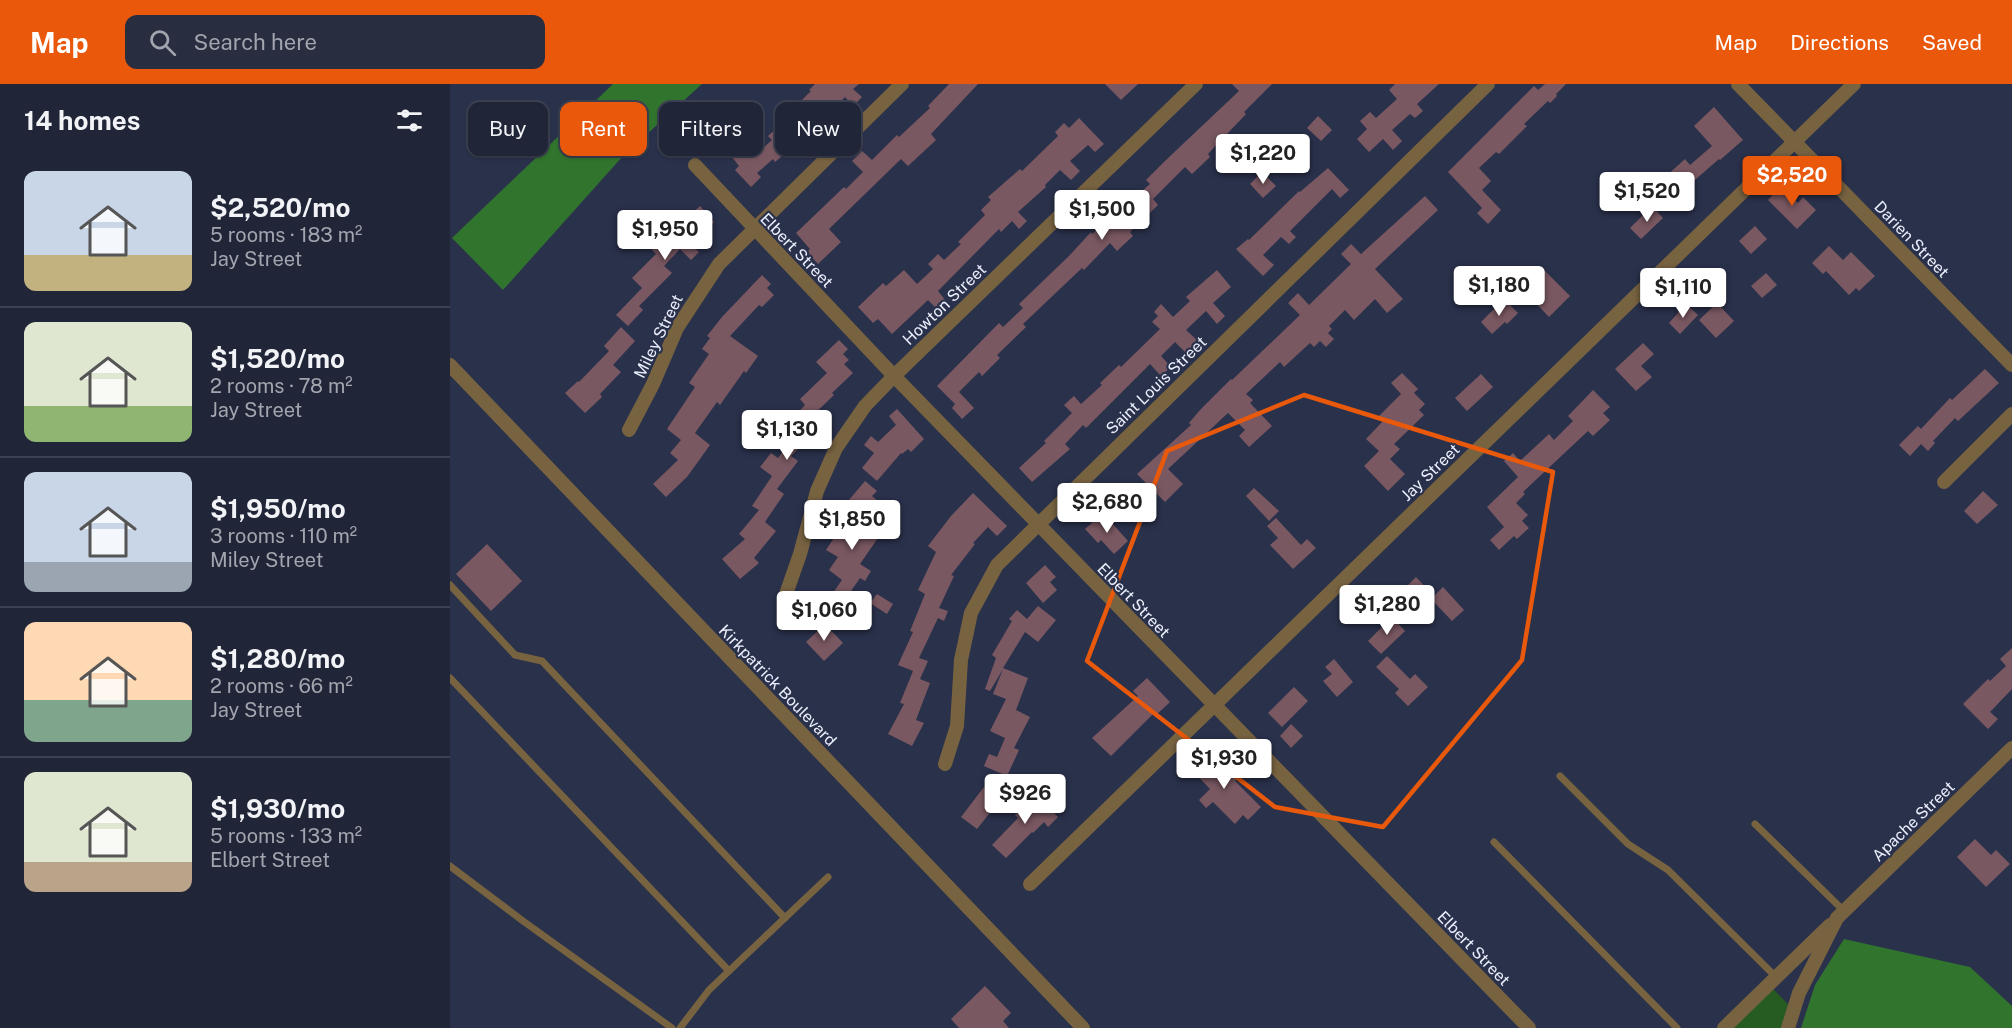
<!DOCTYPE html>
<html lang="en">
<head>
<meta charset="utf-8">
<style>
  body { margin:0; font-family:"Public Sans",sans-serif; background:#282d40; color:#f1f3f6; height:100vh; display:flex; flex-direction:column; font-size:22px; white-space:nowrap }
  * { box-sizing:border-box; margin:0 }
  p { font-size:20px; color:#a2a5ae }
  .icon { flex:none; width:33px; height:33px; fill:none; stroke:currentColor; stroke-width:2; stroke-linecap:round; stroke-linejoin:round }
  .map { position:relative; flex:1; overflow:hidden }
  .panel { display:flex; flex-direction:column; background:#202538; width:450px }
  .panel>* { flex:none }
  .guide { position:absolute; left:18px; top:18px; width:570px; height:54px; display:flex; gap:12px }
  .price { position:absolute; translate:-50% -51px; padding:0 14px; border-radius:6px; background:#fff; color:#222; font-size:20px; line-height:39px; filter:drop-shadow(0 2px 3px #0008) }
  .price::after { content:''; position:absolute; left:50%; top:36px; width:18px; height:14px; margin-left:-9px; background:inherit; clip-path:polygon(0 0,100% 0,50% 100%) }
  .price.on { background:#ea580c; color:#fff }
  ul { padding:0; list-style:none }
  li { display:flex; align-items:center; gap:18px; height:150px; padding:0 24px }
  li+li { border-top:2px solid #3d4253 }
  li span { display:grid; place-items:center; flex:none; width:168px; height:120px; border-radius:12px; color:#555 }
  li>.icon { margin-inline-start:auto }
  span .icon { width:72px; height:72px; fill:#fffc; stroke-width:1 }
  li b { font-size:26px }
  h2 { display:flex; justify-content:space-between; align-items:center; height:72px; padding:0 24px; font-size:26px }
  .tag { padding:0 21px; border-radius:12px; background:#202538; box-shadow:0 2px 4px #0004,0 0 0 2px #3d4253; font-size:21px; line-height:54px }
  .tag.on { background:#ea580c; color:#fff }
  header { display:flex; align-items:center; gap:36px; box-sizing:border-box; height:84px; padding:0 30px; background:#ea580c; color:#fff }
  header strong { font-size:28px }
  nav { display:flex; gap:33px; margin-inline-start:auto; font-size:21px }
  .search { width:420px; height:54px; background:#282d40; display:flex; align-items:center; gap:15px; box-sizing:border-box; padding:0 21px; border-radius:12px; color:#a2a5ae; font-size:22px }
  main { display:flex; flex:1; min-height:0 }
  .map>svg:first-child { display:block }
</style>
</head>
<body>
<header>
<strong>Map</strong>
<div class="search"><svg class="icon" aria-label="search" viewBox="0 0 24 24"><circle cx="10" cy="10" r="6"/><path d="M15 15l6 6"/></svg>Search here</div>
<nav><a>Map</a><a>Directions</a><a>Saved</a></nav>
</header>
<main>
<section class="panel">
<h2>14 homes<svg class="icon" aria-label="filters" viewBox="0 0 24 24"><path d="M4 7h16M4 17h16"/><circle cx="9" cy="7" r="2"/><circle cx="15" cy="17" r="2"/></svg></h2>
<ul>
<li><span style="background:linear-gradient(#c9d6e8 70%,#c2b280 0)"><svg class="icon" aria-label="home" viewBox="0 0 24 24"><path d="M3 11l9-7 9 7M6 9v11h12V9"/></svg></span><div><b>$2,520/mo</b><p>5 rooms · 183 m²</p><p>Jay Street</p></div></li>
<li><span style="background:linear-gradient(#dfe7d0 70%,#8fb573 0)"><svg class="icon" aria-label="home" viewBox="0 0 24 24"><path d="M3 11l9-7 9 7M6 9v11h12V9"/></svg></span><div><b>$1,520/mo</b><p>2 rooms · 78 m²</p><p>Jay Street</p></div></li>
<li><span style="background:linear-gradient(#c9d6e8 75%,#9aa5b1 0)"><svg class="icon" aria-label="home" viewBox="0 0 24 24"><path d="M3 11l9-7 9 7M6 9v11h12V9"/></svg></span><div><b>$1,950/mo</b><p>3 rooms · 110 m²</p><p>Miley Street</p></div></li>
<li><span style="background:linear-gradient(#ffd9b3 65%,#7fa58c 0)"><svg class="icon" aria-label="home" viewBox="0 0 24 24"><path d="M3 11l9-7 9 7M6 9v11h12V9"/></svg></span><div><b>$1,280/mo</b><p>2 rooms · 66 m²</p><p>Jay Street</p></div></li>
<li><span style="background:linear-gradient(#dfe7d0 75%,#b9a48a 0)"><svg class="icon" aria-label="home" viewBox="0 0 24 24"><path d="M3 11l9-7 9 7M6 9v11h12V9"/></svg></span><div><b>$1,930/mo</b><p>5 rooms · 133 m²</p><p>Elbert Street</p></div></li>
</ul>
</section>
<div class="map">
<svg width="1562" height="944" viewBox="0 0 1562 944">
  <rect width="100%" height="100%" fill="#2a314b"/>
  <polygon fill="#265b22" points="1323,905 1338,920 1332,944 1283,944"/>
  <g fill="#31742d">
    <polygon points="163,0 252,0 173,72 53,206 2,154"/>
    <polygon points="1394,855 1520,883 1562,922 1562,944 1351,944 1365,901"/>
  </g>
  <g fill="#7a5862">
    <polygon points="365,0 409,0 403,5 412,13 403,22 395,13 381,27 378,25 360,43 362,45 355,53 325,78 323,75 307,89 311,93 301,103 285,86 289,82 271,59 282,49 293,61 297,58 307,69 322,56 318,52 347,26 345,23 361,7 359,6"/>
    <polygon points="499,0 528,0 481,50 486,56 458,82 451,75 379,145 391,158 368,180 357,168 360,165 346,149 394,103 396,105 413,88 402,77 412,67 422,76 447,51 449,53 480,24 478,22"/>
    <polygon points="655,0 688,0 671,16"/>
    <polygon points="782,0 822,0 794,28 796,30 758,70 760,73 742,90 735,83 703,115 708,121 680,148 683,152 667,167 660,159 634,186 632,184 573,240 576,243 547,271 550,274 532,292 529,288 509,308 524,324 512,335 502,324 505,320 487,302 549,239 553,243 573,224 569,220 619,172 641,148 642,150 673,122 671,120 680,111 683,115 700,100 696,96 716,76 789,7"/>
    <polygon points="945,0 989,0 967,20 973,27 965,34 960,30 942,46 952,57 943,66 933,55 919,68 907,55 917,45 910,37 920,28 926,34 947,15 939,6"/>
    <polygon points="1095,0 1116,0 1106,10 1107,12 1100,19 1098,17 1074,40 1077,42 1049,70 1046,68 1029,84 1041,97 1032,106 1051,126 1038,140 1027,129 1032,124 998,88 1084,2 1088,6"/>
    <polygon points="1264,23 1293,56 1270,76 1269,75 1230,109 1215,93 1235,75 1240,81 1262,62 1244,42"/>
    <polygon points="868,32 882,46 871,57 857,44"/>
    <polygon points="629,34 654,60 645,68 638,61 620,77 630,87 621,96 610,86 595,101 596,103 568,128 577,137 569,145 562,137 551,148 549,145 488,207 496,217 487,225 478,216 442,250 428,235 423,239 408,223 433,199 436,202 454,186 467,200 483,185 478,180 488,170 494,176 511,160 508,158 535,131 531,126 541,116 538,113 570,85 572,87 608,52 605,48 614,39 619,44"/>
    <polygon points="878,84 899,106 890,114 882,105 840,147 846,153 839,160 831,153 813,171 824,181 813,192 786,165 798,155 799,156 849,107 850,108"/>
    <polygon points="812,88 826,102 813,114 800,100"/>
    <polygon points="1331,102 1348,119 1353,113 1366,126 1347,145 1318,116"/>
    <polygon points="975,112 988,126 925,185 953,215 937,229 925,215 904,236 895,226 879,242 882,245 878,249 884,255 876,263 870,257 864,263 860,259 834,283 830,278 796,310 803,316 800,319 822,342 799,363 789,352 795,346 778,329 718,385 733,400 715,418 687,390 741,341 739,339 750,326 781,295 782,296 850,231 838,219 848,209 859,221 901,180 891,170 901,160 911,170"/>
    <polygon points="250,122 264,138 240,160 249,168 241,176 230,165 214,182 222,189 189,222 193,226 178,242 166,231 192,204 182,194 206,170 202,166 224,144 225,145"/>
    <polygon points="1202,122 1213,134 1191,155 1180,144"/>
    <polygon points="1305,142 1317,155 1301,170 1289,157"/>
    <polygon points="1379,162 1393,176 1401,168 1425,192 1409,207 1406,204 1399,211 1376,187 1373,190 1362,179"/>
    <polygon points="767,186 781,203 763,219 775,232 767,240 756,227 736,246 748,257 736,269 725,258 711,272 721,283 711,292 700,280 636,344 633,341 615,360 620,365 582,398 569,384 596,359 594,357 622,329 614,321 624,312 631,320 652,301 650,299 669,281 671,283 710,245 702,238 708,232 704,228 711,220 723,233 740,217 736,213"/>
    <polygon points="1094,186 1120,212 1099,233 1079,212 1087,204 1082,198"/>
    <polygon points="1316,189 1327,201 1312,214 1301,202"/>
    <polygon points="312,191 321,200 317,204 324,211 312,223 309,221 280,252 308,272 296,289 294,287 270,321 267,318 245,349 260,361 237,393 216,413 203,400 228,376 220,369 231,356 217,345 245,303 239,299 259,270 252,265 260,254 257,252 272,233"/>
    <polygon points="1054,215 1068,229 1057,240 1055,238 1042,250 1031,238"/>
    <polygon points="1267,219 1284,237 1266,254 1249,236"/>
    <polygon points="1236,220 1248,231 1230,250 1219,239"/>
    <polygon points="171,243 185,257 163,281 171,288 150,310 152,313 135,329 115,309 128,297 129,298 159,267 154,262"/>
    <polygon points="389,256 398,265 393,270 399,276 394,280 403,289 382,309 384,311 358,336 362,340 350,353 355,358 341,372 348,377 327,405 334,410 315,438 326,447 304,474 309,479 290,495 272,475 295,455 289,450 309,426 302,422 322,392 310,383 321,369 328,374 339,359 328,349 355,321 350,315 377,289 366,278"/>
    <polygon points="1193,259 1204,270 1191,282 1202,293 1186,307 1165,285"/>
    <polygon points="1535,285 1549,299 1508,337 1505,334 1483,357 1485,359 1478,367 1471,360 1460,372 1449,361 1468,342 1471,345 1500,314 1502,316"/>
    <polygon points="952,289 968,305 964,309 975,320 969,326 974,331 944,360 950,365 940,375 955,390 938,407 914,382 929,367 916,355 933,337 929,332 951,310 941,299"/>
    <polygon points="1031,290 1043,303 1017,327 1005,314"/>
    <polygon points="1143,306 1160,323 1153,329 1160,336 1143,352 1138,347 1073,408 1075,410 1066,419 1078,431 1072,437 1079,444 1067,455 1064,452 1049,466 1040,456 1054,443 1037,423 1068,393 1054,377 1063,369 1070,377 1099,350 1104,356 1123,337 1118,332"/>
    <polygon points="447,325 474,355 461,368 458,365 452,370 451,369 427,397 412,384 424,369 414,361 421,352 428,358 446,341 439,332"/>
    <polygon points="415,397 427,407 422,412 430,419 416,436 424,442 420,448 428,454 410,480 421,487 415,497 410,494 399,510 404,514 386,538 370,527 392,496 379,486 388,473 376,466 405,422 399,416"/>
    <polygon points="804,404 829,427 819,437 796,412"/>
    <polygon points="1533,407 1548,421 1527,440 1514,427"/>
    <polygon points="523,409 557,442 547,452 538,443 523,459 525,460 501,491 504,492 489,524 498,527 494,537 488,534 469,574 478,577 470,595 480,599 466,636 474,639 462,662 438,650 454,620 450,619 463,587 448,581 463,548 460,547 475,510 468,506 486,468 478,462 501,432"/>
    <polygon points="653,429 678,457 664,470 651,456 648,459 635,445"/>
    <polygon points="826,434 851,461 857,455 866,464 843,485 820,461 828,454 817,442"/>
    <polygon points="37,460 72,497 41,527 6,490"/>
    <polygon points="595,481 606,493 600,498 607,506 593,519 576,499"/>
    <polygon points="966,493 982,510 965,526 949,510"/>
    <polygon points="993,503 1014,526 1002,537 981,515"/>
    <polygon points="427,510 443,520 437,530 420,519"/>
    <polygon points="588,522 606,536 588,558 575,548 553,584 578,594 566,626 580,633 564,664 569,666 557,692 534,682 539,670 547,673 555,654 540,647 556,615 543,610 553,585 540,607 535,605 546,574 542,571 562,537 559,535 567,526 577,535"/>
    <polygon points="942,533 955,547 931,570 918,557"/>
    <polygon points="375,540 393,559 374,577 356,558"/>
    <polygon points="1562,564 1562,605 1540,628 1548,635 1538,645 1513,620 1538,595 1540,597 1556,582 1550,575"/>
    <polygon points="937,572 960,595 965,590 978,603 958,622 945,609 949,605 926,583"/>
    <polygon points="884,575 903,598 887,613 873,597 882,590 875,583"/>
    <polygon points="697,594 720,618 706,631 704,629 661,672 642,654 688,612 683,607"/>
    <polygon points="844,603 858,617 832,643 818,629"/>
    <polygon points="841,640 853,652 841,664 830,652"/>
    <polygon points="755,667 775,689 780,683 789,693 785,697 811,723 798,736 793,731 785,740 763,718 756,724 749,716 760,705 739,683"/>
    <polygon points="534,703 550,716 527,745 511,733"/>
    <polygon points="586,710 608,733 598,743 594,738 583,749 582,748 556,774 542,761 568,734 565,731"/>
    <polygon points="1525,755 1541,771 1546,766 1560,780 1536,803 1507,773"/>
    <polygon points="535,902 561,929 553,937 559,944 509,944 501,935"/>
  </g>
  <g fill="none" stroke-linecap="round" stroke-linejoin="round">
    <g stroke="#786341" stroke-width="7">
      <polyline points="0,501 65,571 92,577 335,834"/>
      <polyline points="0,594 279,887"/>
      <polyline points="1110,692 1178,760 1218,786 1326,893"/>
      <polyline points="1305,740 1394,827"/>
      <polyline points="1044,758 1227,944"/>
      <polyline points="0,782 73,837 222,944"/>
      <polyline points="230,944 259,906 378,793"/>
    </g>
    <g stroke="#786341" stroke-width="14">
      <polyline points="1288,0 1562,281"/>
      <polyline points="245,81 444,292 1079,944"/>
      <polyline points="0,281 633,944"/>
      <polyline points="179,346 203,300 227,244 269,180 452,0"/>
      <polyline points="1494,398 1562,330"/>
      <polyline points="336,510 350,470 367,407 386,364 415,322 444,292 746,0"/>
      <polyline points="495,680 507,642 511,576 521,529 547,481 1038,0"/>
      <polyline points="580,800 1404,0"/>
      <polyline points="1274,944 1380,841"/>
      <polyline points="1338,944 1349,909 1387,834 1562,664"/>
    </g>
  </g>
  <path fill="none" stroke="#e8590c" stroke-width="4.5" stroke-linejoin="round" d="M 854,311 L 1103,388 L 1072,576 L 933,743 L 825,723 L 637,577 L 717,367 Z"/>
  <g text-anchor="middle" stroke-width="4.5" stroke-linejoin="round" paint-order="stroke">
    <g font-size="16" fill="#ebeffd" stroke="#2a314b">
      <text transform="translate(1462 155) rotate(46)" y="6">Darien Street</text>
      <text transform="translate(347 166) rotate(46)" y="6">Elbert Street</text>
      <text transform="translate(494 220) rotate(-44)" y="6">Howton Street</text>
      <text transform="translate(208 252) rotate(-64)" y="6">Miley Street</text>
      <text transform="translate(706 301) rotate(-44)" y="6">Saint Louis Street</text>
      <text transform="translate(980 388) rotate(-44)" y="6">Jay Street</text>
      <text transform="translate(684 516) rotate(46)" y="6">Elbert Street</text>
      <text transform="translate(328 601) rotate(46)" y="6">Kirkpatrick Boulevard</text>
      <text transform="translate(1463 737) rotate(-44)" y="6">Apache Street</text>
      <text transform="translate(1024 864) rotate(46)" y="6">Elbert Street</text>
    </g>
  </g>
</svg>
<b class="price" style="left:813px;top:101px">$1,220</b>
<b class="price on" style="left:1342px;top:123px">$2,520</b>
<b class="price" style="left:1197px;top:139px">$1,520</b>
<b class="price" style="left:652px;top:157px">$1,500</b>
<b class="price" style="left:215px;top:177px">$1,950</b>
<b class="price" style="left:1049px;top:233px">$1,180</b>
<b class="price" style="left:1233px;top:235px">$1,110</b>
<b class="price" style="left:337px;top:377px">$1,130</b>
<b class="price" style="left:657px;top:450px">$2,680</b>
<b class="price" style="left:402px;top:467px">$1,850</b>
<b class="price" style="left:937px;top:552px">$1,280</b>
<b class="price" style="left:374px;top:558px">$1,060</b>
<b class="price" style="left:774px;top:706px">$1,930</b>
<b class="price" style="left:575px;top:741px">$926</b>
<div class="guide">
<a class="tag">Buy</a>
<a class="tag on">Rent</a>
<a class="tag">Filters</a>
<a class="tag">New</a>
</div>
</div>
</main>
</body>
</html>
